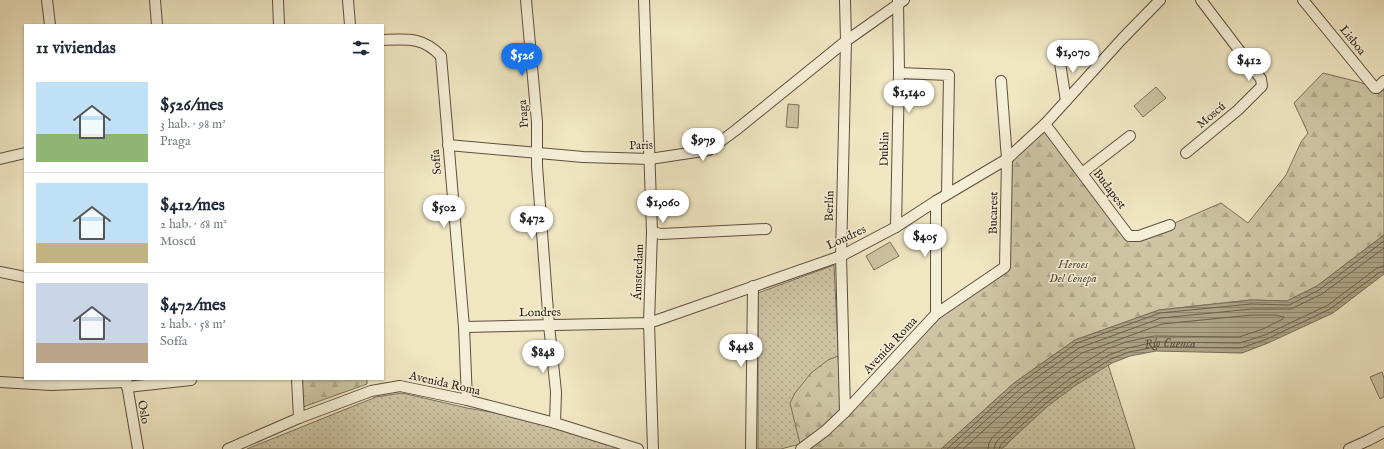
<!DOCTYPE html>
<html lang="es">
<head>
<meta charset="utf-8">
<style>
  body { margin:0; font-family:"IM FELL English",serif; background:#f2f2f3; color:#1f2937; height:100vh; display:flex; flex-direction:column; font-size:15px; white-space:nowrap }
  * { box-sizing:border-box; margin:0 }
  p { font-size:13px; color:#747a83 }
  .icon { flex:none; width:22px; height:22px; fill:none; stroke:currentColor; stroke-width:2; stroke-linecap:round; stroke-linejoin:round }
  .map { position:relative; flex:1; overflow:hidden }
  .side { position:absolute; left:24px; top:24px; width:360px; height:356px; display:flex; flex-direction:column; background:#fff; border-radius:0px; box-shadow:0 1px 3px #0004 }
  .side>* { flex:none }
  .price { position:absolute; translate:-50% -34px; padding:0 9px; border-radius:14px; background:#fff; color:#222; font-size:13px; line-height:26px; filter:drop-shadow(0 1px 2px #0008) }
  .price::after { content:''; position:absolute; left:50%; top:24px; width:12px; height:9px; margin-left:-6px; background:inherit; clip-path:polygon(0 0,100% 0,50% 100%) }
  .price.on { background:#1a73e8; color:#fff }
  ul { padding:0; list-style:none }
  li { display:flex; align-items:center; gap:12px; height:100px; padding:0 12px }
  li+li { border-top:1px solid #e0e1e3 }
  li span { display:grid; place-items:center; flex:none; width:112px; height:80px; border-radius:0px; color:#555 }
  li>.icon { margin-inline-start:auto }
  span .icon { width:48px; height:48px; fill:#fffc; stroke-width:1 }
  li b { font-size:17px }
  h2 { display:flex; justify-content:space-between; align-items:center; height:48px; padding:0 12px; font-size:17px }
  .map>svg:first-child { display:block }
</style>
</head>
<body>
<div class="map">
<svg width="1384" height="449" viewBox="0 0 1384 449">
  <defs>
    <pattern id="grass-dots" width="8" height="8" patternUnits="userSpaceOnUse"><rect width="8" height="8" fill="#cec4a4"/><path d="M2 2h.1M6 6h.1" fill="none" stroke="#b1a88c" stroke-width="1.8" stroke-linecap="round"/></pattern>
    <pattern id="forest-firs" width="22" height="20" patternUnits="userSpaceOnUse"><rect width="22" height="20" fill="#cec4a4"/><path d="M5 1l3.5 6h-7zM16 11l3.5 6h-7z" fill="#b1a88c"/></pattern>
    <pattern id="water-rules" width="6" height="5" patternUnits="userSpaceOnUse"><rect width="6" height="5" fill="#ada286"/><path d="M0 2.5h6" fill="none" stroke="#8d836c"/></pattern>
  </defs>
  <rect width="100%" height="100%" fill="#f0e6c2"/>
  <filter id="stains"><feTurbulence type="fractalNoise" baseFrequency=".005" numOctaves="4"/><feColorMatrix values="0 0 0 0 .2 0 0 0 0 .09 0 0 0 0 .02 0 0 0 .5 -.17"/></filter>
  <radialGradient id="worn" r=".72"><stop offset=".6" stop-color="#630" stop-opacity="0"/><stop offset="1" stop-color="#630" stop-opacity=".3"/></radialGradient>
  <g fill="url(#grass-dots)" stroke="#7c705c">
    <polygon points="834,265 841,410 800,444 781,449 758,449 758,293"/>
    <polygon points="1105,355 1135,449 1001,449 1007,445 1011,436"/>
    <polygon points="402,393 467,408 555,423 638,449 247,449 376,397"/>
  </g>
  <g fill="url(#forest-firs)" stroke="#7c705c">
    <polygon points="1323,73 1359,82 1384,91 1384,235 1317,286 1287,301 1251,300 1159,310 1075,340 1014,383 941,449 801,449 939,317 1008,270 1010,161 1026,149 1046,129 1129,236 1170,225 1221,203 1248,223 1286,175 1301,142 1308,133 1294,103"/>
    <polygon points="838,356 841,410 825,425 800,444 790,403 795,393 811,373 828,360"/>
    <polygon points="302,379 367,379 367,384 303,407"/>
  </g>
  <g fill="#cec4a4" stroke="#7c705c">
    <polygon points="1156,87 1166,98 1143,117 1134,106"/>
    <polygon points="788,104 799,105 798,128 786,127"/>
    <polygon points="890,242 899,256 874,270 866,256"/>
    <polygon points="1382,372 1384,378 1384,397 1380,399 1370,377"/>
  </g>
  <polygon fill="url(#water-rules)" stroke="#796d58" points="1384,235 1384,274 1333,313 1268,343 1242,353 1156,351 1130,356 1112,363 1076,385 1048,406 1001,449 941,449 1014,383 1075,340 1159,310 1251,300 1287,301 1317,286"/>
  <g fill="none" stroke-linecap="round" stroke-linejoin="round">
    <g stroke="#6c604c" stroke-width="1">
      <polyline points="947,449 1016,386 1077,343 1160,313 1251,304 1289,305 1319,290 1384,241"/>
      <polyline points="954,449 1019,390 1079,348 1161,318 1252,309 1291,309 1322,294 1384,248"/>
      <polyline points="963,449 1023,395 1082,353 1162,324 1252,315 1275,315 1284,317 1283,319 1263,329 1239,337 1154,336 1126,342 1107,349 1067,373 1039,394 992,438 989,443 988,449"/>
      <path id="s1" d="M 994,449 L 995,445 L 997,441 L 1043,399 L 1071,378 L 1109,355 L 1128,348 L 1155,342 L 1240,343 L 1265,335 L 1328,305 L 1377,268 L 1384,266"/>
      <polyline points="999,449 1001,444 1046,403 1074,382 1111,359 1129,352 1155,347 1241,348 1267,339 1330,309 1380,272 1384,272"/>
    </g>
    <defs>
      <g id="street">
        <polyline points="47,0 50,25"/>
        <polyline points="155,0 157,25"/>
        <polyline points="278,0 279,25"/>
        <polyline points="348,0 350,25"/>
        <polyline points="526,0 537,122 537,166 549,325 556,392 555,423"/>
        <polyline points="644,0 652,232 649,323 653,449"/>
        <polyline points="845,0 846,41 841,256 845,412"/>
        <polyline points="1303,0 1375,88 1377,88 1384,81"/>
        <path d="M 383,40 C 408,39 423,37 441,56 L 464,327 L 467,400"/>
        <polyline points="1058,50 1066,101"/>
        <polyline points="899,73 949,75 947,194"/>
        <polyline points="1045,124 1129,236 1139,236 1170,225"/>
        <polyline points="448,145 583,157 650,159 709,150 736,130 846,41 904,0"/>
        <polyline points="1186,153 1238,110 1262,86 1261,79 1201,0"/>
        <polyline points="0,159 25,153"/>
        <polyline points="1082,173 1130,136"/>
        <polyline points="936,201 936,314"/>
        <polyline points="896,227 899,73 898,0"/>
        <polyline points="652,232 661,234 766,229"/>
        <polyline points="0,272 25,277"/>
        <polyline points="464,327 649,323 841,256 896,227 936,201 1007,159 1045,124 1122,39 1160,0"/>
        <polyline points="126,379 138,449"/>
        <polyline points="297,379 299,418"/>
        <polyline points="0,382 51,385 126,382"/>
        <polyline points="127,387 191,380"/>
        <polyline points="228,449 299,418 371,391 400,386 467,400 555,423 638,449"/>
        <polyline points="751,449 753,286"/>
        <polyline points="801,449 825,431 845,412 936,314 1005,267 1007,159 1001,81"/>
        <polyline points="1349,449 1369,440 1384,432"/>
      </g>
    </defs>
    <use href="#street" stroke="#5c4f3f" stroke-width="12"/>
    <use href="#street" stroke="#f5efd7" stroke-width="10"/>
  </g>
  <g text-anchor="middle" stroke-width="3" stroke-linejoin="round" paint-order="stroke">
    <g font-size="12" fill="#2a1d13" stroke="#f5efd7">
      <text transform="translate(1353 40) rotate(51)" y="4">Lisboa</text>
      <text transform="translate(523 114) rotate(-94)" y="4">Praga</text>
      <text transform="translate(1211 115) rotate(-40)" y="4">Moscú</text>
      <text transform="translate(641 145) rotate(-1)" y="4">Paris</text>
      <text transform="translate(884 149) rotate(-89)" y="4">Dublin</text>
      <text transform="translate(436 162) rotate(-95)" y="4">Sofía</text>
      <text transform="translate(1110 189) rotate(53)" y="4">Budapest</text>
      <text transform="translate(829 206) rotate(-89)" y="4">Berlín</text>
      <text transform="translate(993 213) rotate(-89)" y="4">Bucarest</text>
      <text transform="translate(846 237) rotate(-25)" y="4">Londres</text>
      <text transform="translate(638 272) rotate(-88)" y="4">Ámsterdam</text>
      <text transform="translate(540 312) rotate(-1)" y="4">Londres</text>
      <text transform="translate(890 345) rotate(-47)" y="4">Avenida Roma</text>
      <text transform="translate(445 383) rotate(13)" y="4">Avenida Roma</text>
      <text transform="translate(144 412) rotate(80)" y="4">Oslo</text>
    </g>
    <g font-size="12" font-style="italic" fill="#5b4f3e" stroke="#f5efd7">
      <text x="1073" y="268">Heroes<tspan x="1073" dy="14">Del Cenepa</tspan></text>
    </g>
    <g font-size="13" font-style="italic" fill="#5e5241" stroke="#f5efd7">
      <text dy="5" stroke="none"><textPath href="#s1" startOffset="213">Río Cuenca</textPath></text>
    </g>
  </g>
  <rect width="100%" height="100%" filter="url(#stains)"/>
  <rect width="100%" height="100%" fill="url(#worn)"/>
</svg>
<b class="price" style="left:1073px;top:74px">$1,070</b>
<b class="price on" style="left:522px;top:77px">$526</b>
<b class="price" style="left:1249px;top:82px">$412</b>
<b class="price" style="left:909px;top:114px">$1,140</b>
<b class="price" style="left:703px;top:162px">$979</b>
<b class="price" style="left:663px;top:224px">$1,060</b>
<b class="price" style="left:444px;top:229px">$502</b>
<b class="price" style="left:532px;top:240px">$472</b>
<b class="price" style="left:925px;top:258px">$405</b>
<b class="price" style="left:741px;top:368px">$448</b>
<b class="price" style="left:543px;top:374px">$848</b>
<section class="side">
<h2>11 viviendas<svg class="icon" aria-label="filters" viewBox="0 0 24 24"><path d="M4 7h16M4 17h16"/><circle cx="9" cy="7" r="2"/><circle cx="15" cy="17" r="2"/></svg></h2>
<ul>
<li><span style="background:linear-gradient(#bfe0f5 65%,#8fb573 0)"><svg class="icon" aria-label="home" viewBox="0 0 24 24"><path d="M3 11l9-7 9 7M6 9v11h12V9"/></svg></span><div><b>$526/mes</b><p>3 hab. · 98 m²</p><p>Praga</p></div></li>
<li><span style="background:linear-gradient(#bfe0f5 75%,#c2b280 0)"><svg class="icon" aria-label="home" viewBox="0 0 24 24"><path d="M3 11l9-7 9 7M6 9v11h12V9"/></svg></span><div><b>$412/mes</b><p>2 hab. · 68 m²</p><p>Moscú</p></div></li>
<li><span style="background:linear-gradient(#c9d6e8 75%,#b9a48a 0)"><svg class="icon" aria-label="home" viewBox="0 0 24 24"><path d="M3 11l9-7 9 7M6 9v11h12V9"/></svg></span><div><b>$472/mes</b><p>2 hab. · 58 m²</p><p>Sofía</p></div></li>
</ul>
</section>
</div>
</body>
</html>
